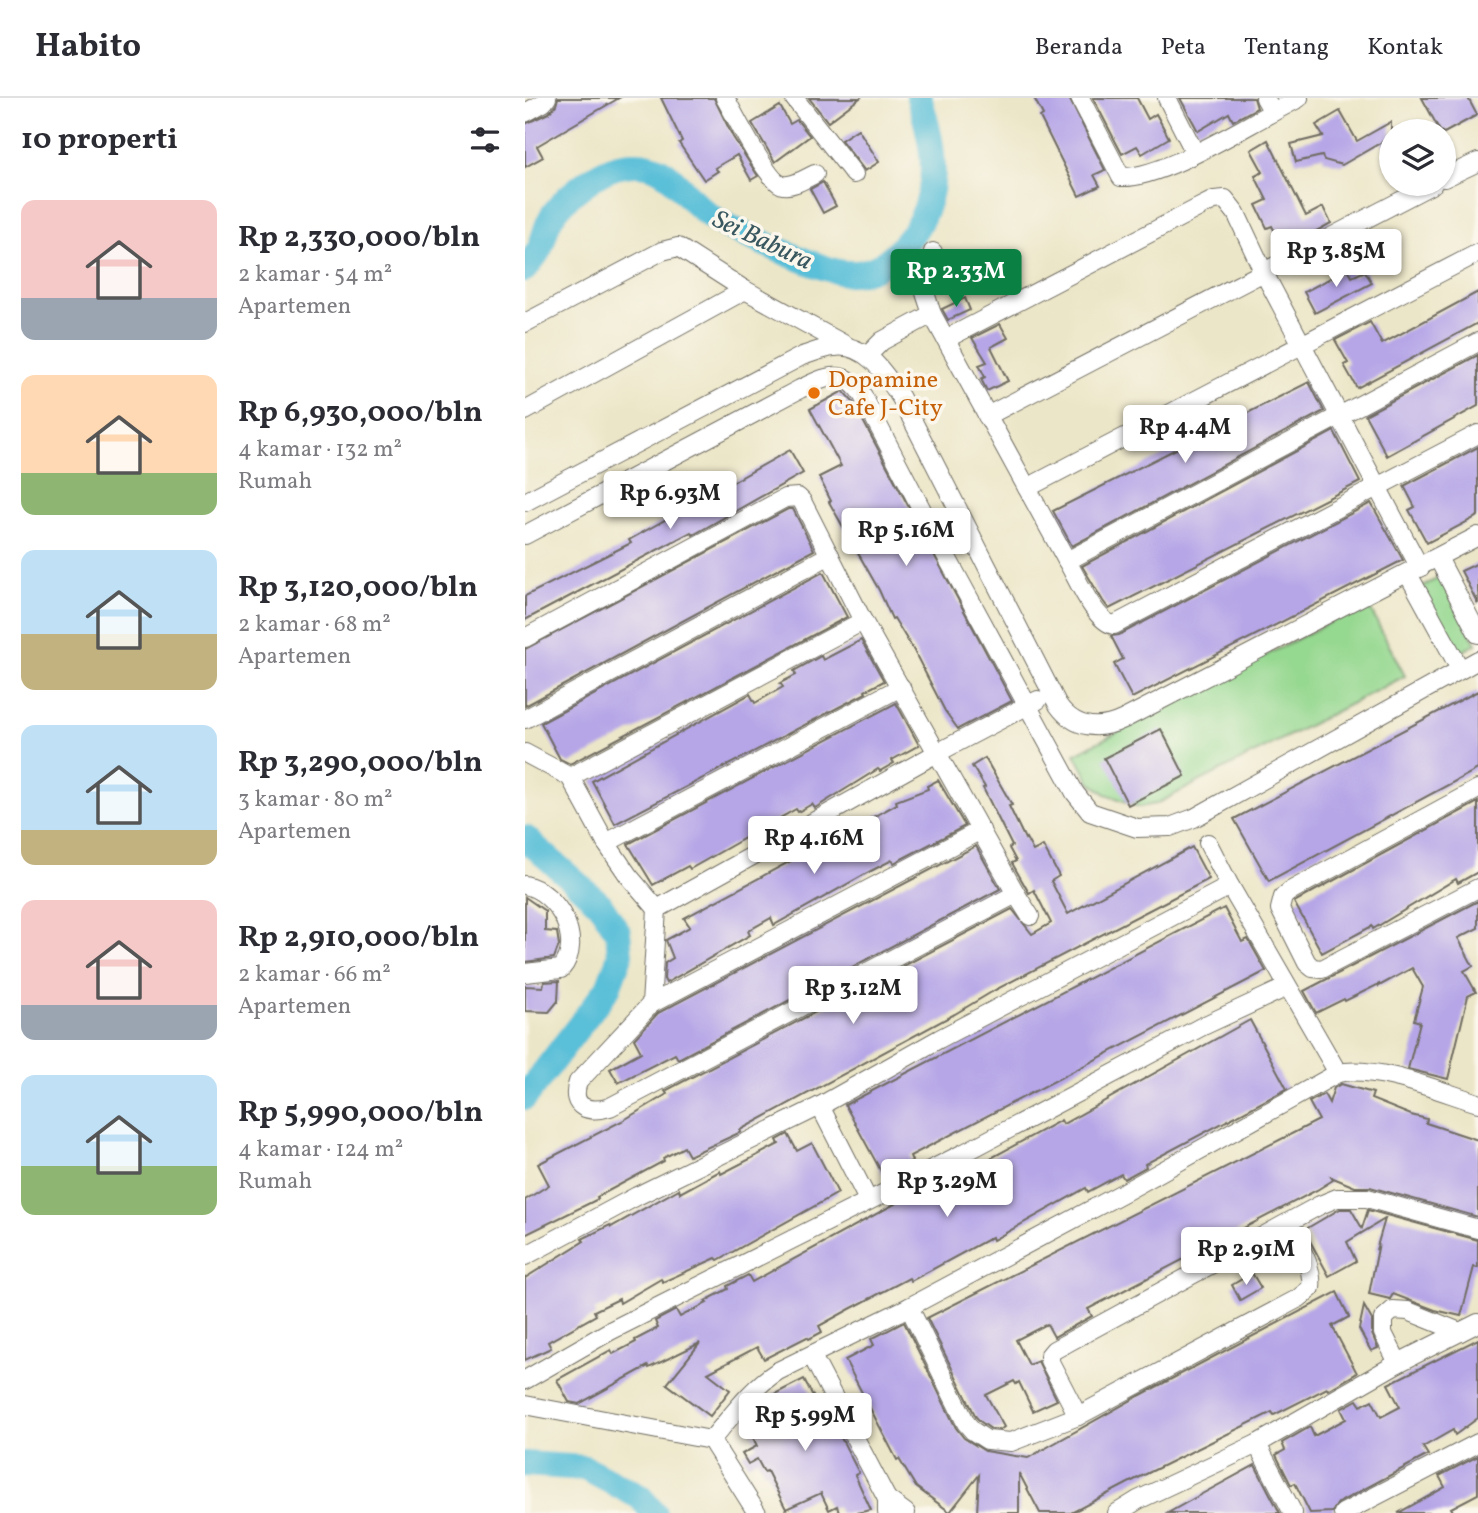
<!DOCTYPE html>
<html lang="id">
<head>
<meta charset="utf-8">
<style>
  body { margin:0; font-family:Vollkorn,serif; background:#f7f7f7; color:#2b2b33; height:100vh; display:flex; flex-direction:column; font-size:26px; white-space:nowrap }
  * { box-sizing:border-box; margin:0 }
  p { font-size:23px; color:#7c7c81 }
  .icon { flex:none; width:38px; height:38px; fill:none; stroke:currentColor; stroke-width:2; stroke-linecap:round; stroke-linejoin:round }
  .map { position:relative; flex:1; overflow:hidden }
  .drawer { display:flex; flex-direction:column; background:#fff; width:525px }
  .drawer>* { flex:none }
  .buttons { position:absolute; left:854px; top:21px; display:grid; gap:14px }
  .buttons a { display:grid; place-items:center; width:77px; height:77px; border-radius:50%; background:#fff; box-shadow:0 2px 5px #0004; font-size:35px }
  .price { position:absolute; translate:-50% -60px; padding:0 16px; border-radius:7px; background:#fff; color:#222; font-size:23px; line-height:46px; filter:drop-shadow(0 2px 4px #0008) }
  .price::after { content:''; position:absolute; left:50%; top:42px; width:21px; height:16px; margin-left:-10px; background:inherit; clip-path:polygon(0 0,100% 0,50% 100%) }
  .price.current { background:#0b8043; color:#fff }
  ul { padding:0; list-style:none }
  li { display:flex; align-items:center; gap:21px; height:175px; padding:0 21px }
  li span { display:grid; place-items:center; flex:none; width:196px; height:140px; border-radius:14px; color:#555 }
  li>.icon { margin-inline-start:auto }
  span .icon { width:84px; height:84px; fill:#fffc; stroke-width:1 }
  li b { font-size:30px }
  h2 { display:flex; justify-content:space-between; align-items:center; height:84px; padding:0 21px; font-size:30px }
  header { display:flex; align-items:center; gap:42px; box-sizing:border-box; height:98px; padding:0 35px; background:#fff; border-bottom:2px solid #e1e1e2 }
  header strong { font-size:33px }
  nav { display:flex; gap:38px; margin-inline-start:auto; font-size:24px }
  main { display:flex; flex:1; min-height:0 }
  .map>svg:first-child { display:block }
</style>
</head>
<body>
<header>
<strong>Habito</strong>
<nav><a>Beranda</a><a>Peta</a><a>Tentang</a><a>Kontak</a></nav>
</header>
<main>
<section class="drawer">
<h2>10 properti<svg class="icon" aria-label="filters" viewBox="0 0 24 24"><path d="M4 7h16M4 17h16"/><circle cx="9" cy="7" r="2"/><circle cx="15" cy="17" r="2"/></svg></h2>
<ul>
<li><span style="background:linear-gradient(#f6c9c9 70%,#9aa5b1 0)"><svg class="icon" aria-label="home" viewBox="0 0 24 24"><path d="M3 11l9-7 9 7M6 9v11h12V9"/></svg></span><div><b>Rp 2,330,000/bln</b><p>2 kamar · 54 m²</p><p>Apartemen</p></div></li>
<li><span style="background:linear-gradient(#ffd9b3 70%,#8fb573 0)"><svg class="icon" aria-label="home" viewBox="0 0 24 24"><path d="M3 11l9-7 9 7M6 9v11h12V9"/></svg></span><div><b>Rp 6,930,000/bln</b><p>4 kamar · 132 m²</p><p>Rumah</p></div></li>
<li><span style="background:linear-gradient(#bfe0f5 60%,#c2b280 0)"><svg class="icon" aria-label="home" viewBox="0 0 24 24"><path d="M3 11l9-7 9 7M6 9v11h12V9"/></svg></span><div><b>Rp 3,120,000/bln</b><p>2 kamar · 68 m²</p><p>Apartemen</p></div></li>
<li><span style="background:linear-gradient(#bfe0f5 75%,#c2b280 0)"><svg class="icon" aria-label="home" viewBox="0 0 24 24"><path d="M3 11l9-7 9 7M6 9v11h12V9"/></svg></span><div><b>Rp 3,290,000/bln</b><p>3 kamar · 80 m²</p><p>Apartemen</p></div></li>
<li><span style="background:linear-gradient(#f6c9c9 75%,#9aa5b1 0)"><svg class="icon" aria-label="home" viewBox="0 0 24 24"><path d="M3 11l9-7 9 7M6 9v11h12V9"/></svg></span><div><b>Rp 2,910,000/bln</b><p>2 kamar · 66 m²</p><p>Apartemen</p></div></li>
<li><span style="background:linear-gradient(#bfe0f5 65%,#8fb573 0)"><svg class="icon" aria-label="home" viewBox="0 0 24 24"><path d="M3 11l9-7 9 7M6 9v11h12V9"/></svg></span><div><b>Rp 5,990,000/bln</b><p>4 kamar · 124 m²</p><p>Rumah</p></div></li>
</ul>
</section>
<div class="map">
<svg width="953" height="1415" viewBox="0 0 953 1415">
  <rect width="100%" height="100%" fill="#fbf7ec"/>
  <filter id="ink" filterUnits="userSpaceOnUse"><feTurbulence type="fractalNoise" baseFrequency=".0143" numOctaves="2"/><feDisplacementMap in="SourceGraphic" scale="14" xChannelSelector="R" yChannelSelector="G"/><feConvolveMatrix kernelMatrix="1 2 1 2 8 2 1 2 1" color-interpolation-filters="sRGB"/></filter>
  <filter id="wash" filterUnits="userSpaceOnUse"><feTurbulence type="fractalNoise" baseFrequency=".00686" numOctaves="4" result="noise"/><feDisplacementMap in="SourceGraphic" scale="28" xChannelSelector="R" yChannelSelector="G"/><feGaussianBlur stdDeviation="1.57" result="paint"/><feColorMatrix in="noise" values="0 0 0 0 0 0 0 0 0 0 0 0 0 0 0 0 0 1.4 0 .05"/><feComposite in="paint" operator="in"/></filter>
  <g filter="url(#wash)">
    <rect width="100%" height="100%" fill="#ece6c8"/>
    <g fill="#95d890" stroke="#60825e" stroke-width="2">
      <polygon points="915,479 951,546 931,557 895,490"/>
      <polygon points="842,505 880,578 631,706 614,709 581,696 565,684 550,656"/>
    </g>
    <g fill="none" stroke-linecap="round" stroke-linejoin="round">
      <g stroke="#5abfd8" stroke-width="26">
        <path d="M 0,171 C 5,165 12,157 15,150 C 20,138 21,125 29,115 C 43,96 75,71 98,67 C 146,59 152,95 185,118 C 204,131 301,175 322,175 C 344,176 358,168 373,153 C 418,107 413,57 394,0"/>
        <polyline points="0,740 75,806 93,834 95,858 83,890 0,999"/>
        <polyline points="0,1366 60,1370 115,1399 129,1415"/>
      </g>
    </g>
    <g id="blocks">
      <g fill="#b6a6e7">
        <polygon points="33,0 94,0 12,48 18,59 0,69 0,26 24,15 31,7"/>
        <polygon points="136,0 189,0 208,39 233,78 226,82 212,57 190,70 193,73 179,82 154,45 157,43"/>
        <polygon points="284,0 335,0 303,24"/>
        <polygon points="509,0 544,0 580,72 569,77 575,88 554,98 515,19 518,17"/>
        <polygon points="568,0 612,0 623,21 631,16 644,40 617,56 612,48 597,56"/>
        <polygon points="655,0 729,0 732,10 708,23 704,15 673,33"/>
        <polygon points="897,0 943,0 952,17 919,35 915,33"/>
        <polygon points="255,8 265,26 272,22 285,38 250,64 227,25"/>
        <polygon points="815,13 832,43 866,24 866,62 857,44 817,67 799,62 797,58 771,64 766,46 798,38 791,27"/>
        <polygon points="333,31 354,64 340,73 316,42"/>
        <polygon points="743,42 781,118 798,109 806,125 759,151 747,128 742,130 731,107 742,102 730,78 738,74 726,52"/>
        <polygon points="298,84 311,108 298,115 285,91"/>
        <polygon points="823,171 827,179 840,173 847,185 790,215 779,194"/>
        <polygon points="953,194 953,225 832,290 819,267 823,265 810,242 845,224 857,246"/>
        <polygon points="440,200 445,212 423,222 417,211"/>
        <polygon points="475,226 483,240 466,249 483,283 462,293 456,281 460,279 454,267 462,264 447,240"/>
        <polygon points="953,257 953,308 862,358 840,317"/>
        <polygon points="784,284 799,313 547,448 528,413"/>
        <polygon points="318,293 328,304 487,603 433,631 420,613 389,553 369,520 367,521 354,492 304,404 306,403 294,379 316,368 285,311"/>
        <polygon points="809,333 835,384 584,511 578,503 557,468"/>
        <polygon points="953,349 953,418 902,445 884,412 890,409 879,388"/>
        <polygon points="265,352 278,375 168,437 166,434 0,522 0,498 106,445 104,442"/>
        <polygon points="846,405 878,462 607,600 589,566 598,561 586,538 594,537"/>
        <polygon points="263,411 268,411 289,452 0,608 0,551"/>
        <polygon points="953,465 953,506 936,473"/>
        <polygon points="298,474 322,519 45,666 35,661 16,625"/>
        <polygon points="336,542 359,583 340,593 341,595 90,726 67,683 225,596 230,605 258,589 255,585 271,577 269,573 296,558 298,562"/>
        <polygon points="953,593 953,671 744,783 709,721"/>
        <polygon points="371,605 394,647 367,662 369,665 355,673 353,671 290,710 287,706 273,714 271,711 165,771 163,768 128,787 103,746"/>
        <polygon points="636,631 660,678 603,707 579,660"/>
        <polygon points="460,660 487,707 484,708 500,741 501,740 508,753 518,748 534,778 526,783 543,816 667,749 684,781 470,892 430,916 215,1032 216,1034 164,1058 159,1049 138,1060 139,1063 72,1099 73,1101 0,1137 0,1102 24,1087 13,1066 99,1022 142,996 140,993 487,811 507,836 526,825 509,792 504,795 487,765 491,763 484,750 487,748 458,690 460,689 447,668"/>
        <polygon points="413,682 440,728 369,765 367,762 344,774 249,827 246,820 223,833 225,837 141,885 139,881 140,865 148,860 141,842 165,829 159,820 352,717 372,706 371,703 403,691 402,688"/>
        <polygon points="953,704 953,774 933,785 931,781 848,831 847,828 797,855 769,804"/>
        <polygon points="451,748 475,791 153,961 150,956 93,985 85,971 116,954 109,941 133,915"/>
        <polygon points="0,799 20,813 20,833 32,834 34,847 29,860 0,864"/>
        <polygon points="953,803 953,830 933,840 948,868 939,873 951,894 943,898 923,981 883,971 895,924 889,922 898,889 887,870 854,888 854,886 820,903 819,901 791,915 779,893"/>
        <polygon points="699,810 717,844 723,841 741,873 385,1058 387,1063 358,1077 320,1007"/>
        <polygon points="34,883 33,903 24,914 0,913 0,888 18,889 19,884"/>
        <polygon points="725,922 762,991 620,1066 621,1069 599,1081 596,1076 563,1094 561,1090 468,1142 467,1139 386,1183 384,1180 325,1211 294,1228 297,1234 284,1241 282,1239 239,1261 232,1249 183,1275 205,1292 185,1318 142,1286 175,1245 124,1270 123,1268 54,1306 44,1304 32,1282 86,1252 88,1256 111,1244 110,1242 133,1230 130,1223 151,1212 155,1219 182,1205 180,1203 203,1191 202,1188 223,1177 227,1184 439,1068 443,1066 446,1071 536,1022 538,1026"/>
        <polygon points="816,986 848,995 846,1001 886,1017 902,1021 901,1025 953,1042 953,1119 845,1089 830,1089 806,1079 808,1082 792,1092 563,1211 567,1218 529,1239 522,1226 491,1242 504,1267 513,1263 532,1302 508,1313 494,1284 491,1286 489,1283 461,1297 479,1329 475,1332 466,1331 456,1324 451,1319 402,1220 794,1022 784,1004 799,996 804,1005 809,990"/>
        <polygon points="263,1036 272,1053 287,1045 313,1095 193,1162 191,1160 138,1184 136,1181 95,1205 94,1201 69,1213 71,1217 23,1244 26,1250 0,1262 0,1180 59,1143 57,1141 85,1127 86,1129 154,1091 155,1095 195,1073 196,1076 254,1046 252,1042"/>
        <polygon points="815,1111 826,1111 837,1130 843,1112 953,1142 953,1170 949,1169 936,1218 910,1212 868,1196 865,1201 844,1196 853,1150 851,1152 860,1121 822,1144 831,1163 804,1178 779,1132"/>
        <polygon points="727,1175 736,1190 715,1202 707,1187"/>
        <polygon points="812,1194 824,1219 807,1228 832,1275 803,1292 802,1290 749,1317 747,1314 611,1381 546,1415 515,1415 494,1375 494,1415 452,1415 454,1377 425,1414 391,1389 374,1361 372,1362 320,1262 349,1247 346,1241 379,1224 431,1330 439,1340 460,1353 503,1360 614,1298"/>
        <polygon points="839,1208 847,1222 847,1236 853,1250 846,1253 834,1231"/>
        <polygon points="953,1241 953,1320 930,1337 928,1332 898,1349 903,1357 813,1405 807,1414 785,1415 770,1385 766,1387 751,1357 760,1352 757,1345 785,1329 789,1338 821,1321 816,1311 832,1302 836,1308 847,1302 856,1319 875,1309 863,1286"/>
        <polygon points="279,1281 302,1325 307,1322 334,1375 330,1377 346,1412 331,1415 314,1415 312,1408 304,1412 296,1395 261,1411 242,1373 239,1374 232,1361 223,1366 217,1356 232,1348 220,1322 247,1309 242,1300"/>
        <polygon points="953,1358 953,1396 926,1410 929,1415 873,1415 920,1389 914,1378"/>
        <polygon points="730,1367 755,1415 643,1415 675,1397"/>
      </g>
    </g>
  </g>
  <g filter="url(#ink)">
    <use href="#blocks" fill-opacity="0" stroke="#6f6c62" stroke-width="2"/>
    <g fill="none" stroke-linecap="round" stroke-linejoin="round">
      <defs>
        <g id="minor">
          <path d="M 200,0 C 209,15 243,85 258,87 C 268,89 281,80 290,76"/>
          <polyline points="269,0 329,76"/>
          <path d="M 555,0 L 596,79 C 635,81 712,33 748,14"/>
          <polyline points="642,0 670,55"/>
          <polyline points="740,0 748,14 774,0"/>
          <polyline points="0,15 18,5 22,0"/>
          <polyline points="919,80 953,64"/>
          <polyline points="408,154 400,195 407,216 502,390 953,155"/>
          <polyline points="0,225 137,153 153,149 220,192 322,248"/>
          <polyline points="421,241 673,110 689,102 700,101 711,115 739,175 895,470"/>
          <path d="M 953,244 L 542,463 C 552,480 570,524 589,527 L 953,336"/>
          <polyline points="342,258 357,243 407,216"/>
          <polyline points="0,313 220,192"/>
          <polyline points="462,318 908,86"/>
          <polyline points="502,390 542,463"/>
          <path d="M 0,404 L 277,258 C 287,255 298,250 309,249 C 341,244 361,277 376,300 L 533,607 C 550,631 574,633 599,621 L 953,438"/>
          <path d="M 0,437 L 275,291 C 301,278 320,269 338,298 L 412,441 L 550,695 L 565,714 L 612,730 L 645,729 L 669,720 L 953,562"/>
          <polyline points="913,460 953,536"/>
          <polyline points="883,476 935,571"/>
          <path d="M 0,540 L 260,400 L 273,399 L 277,403 L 338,523 L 491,796 L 85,1009 C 65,1015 44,1011 53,984 L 126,906 L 132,811"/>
          <polyline points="0,621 305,457"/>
          <polyline points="0,655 45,679 81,745 103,777 132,811 412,655 513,602"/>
          <polyline points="45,679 338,523"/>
          <polyline points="953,691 765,793 758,799 755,811 782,865 788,870 797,871 953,790"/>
          <polyline points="81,745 376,589"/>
          <polyline points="683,745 705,788 813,975"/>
          <path d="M 0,787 C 33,794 60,843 36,871 L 0,875"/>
          <polyline points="491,796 505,818"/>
          <polyline points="126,906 456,732"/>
          <polyline points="295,1008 343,1102"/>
          <polyline points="0,1158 112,1098 295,1008 414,941 705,788"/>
          <path d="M 384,1209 L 441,1325 L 448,1333 L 462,1342 L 486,1344 L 553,1318 L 774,1200 L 786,1190 C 789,1169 772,1144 763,1125"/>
          <polyline points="287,1258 362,1401 362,1415"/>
          <polyline points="873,1265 858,1235 858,1221 868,1212 883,1213 935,1234"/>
          <polyline points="0,1282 85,1233 439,1055 676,929 762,889"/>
          <polyline points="0,1307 186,1342 232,1415"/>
          <polyline points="553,1318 524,1262 524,1258 529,1252 795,1107 812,1100 842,1100 953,1131"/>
          <path d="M 186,1342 C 207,1318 226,1290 253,1273 L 384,1209 L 603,1092 L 813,975 C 852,967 914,993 953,1005"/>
          <polyline points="732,1346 768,1415"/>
          <polyline points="362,1401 381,1415"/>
          <polyline points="592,1415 613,1402 732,1346 873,1265 953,1225"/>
          <polyline points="818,1415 953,1345"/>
        </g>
      </defs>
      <use href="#minor" stroke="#6f6c62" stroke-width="20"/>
      <use href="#minor" stroke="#fff" stroke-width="18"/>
    </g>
  </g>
  <circle fill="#e8710a" stroke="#fbf7ec" stroke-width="2.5" cx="289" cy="295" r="7"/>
  <g text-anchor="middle" stroke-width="7" stroke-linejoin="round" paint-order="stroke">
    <g font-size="24" fill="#c56008" stroke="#fbf7ec" text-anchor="start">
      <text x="303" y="289">Dopamine<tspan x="303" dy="28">Cafe J-City</tspan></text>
    </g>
    <g font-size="26" font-style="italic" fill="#39575f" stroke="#fbf7ec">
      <text transform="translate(238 141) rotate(25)" y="9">Sei Babura</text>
    </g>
  </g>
</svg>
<div class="buttons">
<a><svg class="icon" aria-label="layers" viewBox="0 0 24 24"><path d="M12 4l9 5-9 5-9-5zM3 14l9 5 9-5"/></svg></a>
</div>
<b class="price" style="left:811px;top:191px">Rp 3.85M</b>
<b class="price current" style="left:431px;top:211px">Rp 2.33M</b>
<b class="price" style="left:660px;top:367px">Rp 4.4M</b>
<b class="price" style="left:145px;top:433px">Rp 6.93M</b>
<b class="price" style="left:381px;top:470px">Rp 5.16M</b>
<b class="price" style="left:289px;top:778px">Rp 4.16M</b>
<b class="price" style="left:328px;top:928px">Rp 3.12M</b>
<b class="price" style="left:422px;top:1121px">Rp 3.29M</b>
<b class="price" style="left:721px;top:1189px">Rp 2.91M</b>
<b class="price" style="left:280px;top:1355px">Rp 5.99M</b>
</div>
</main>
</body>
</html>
